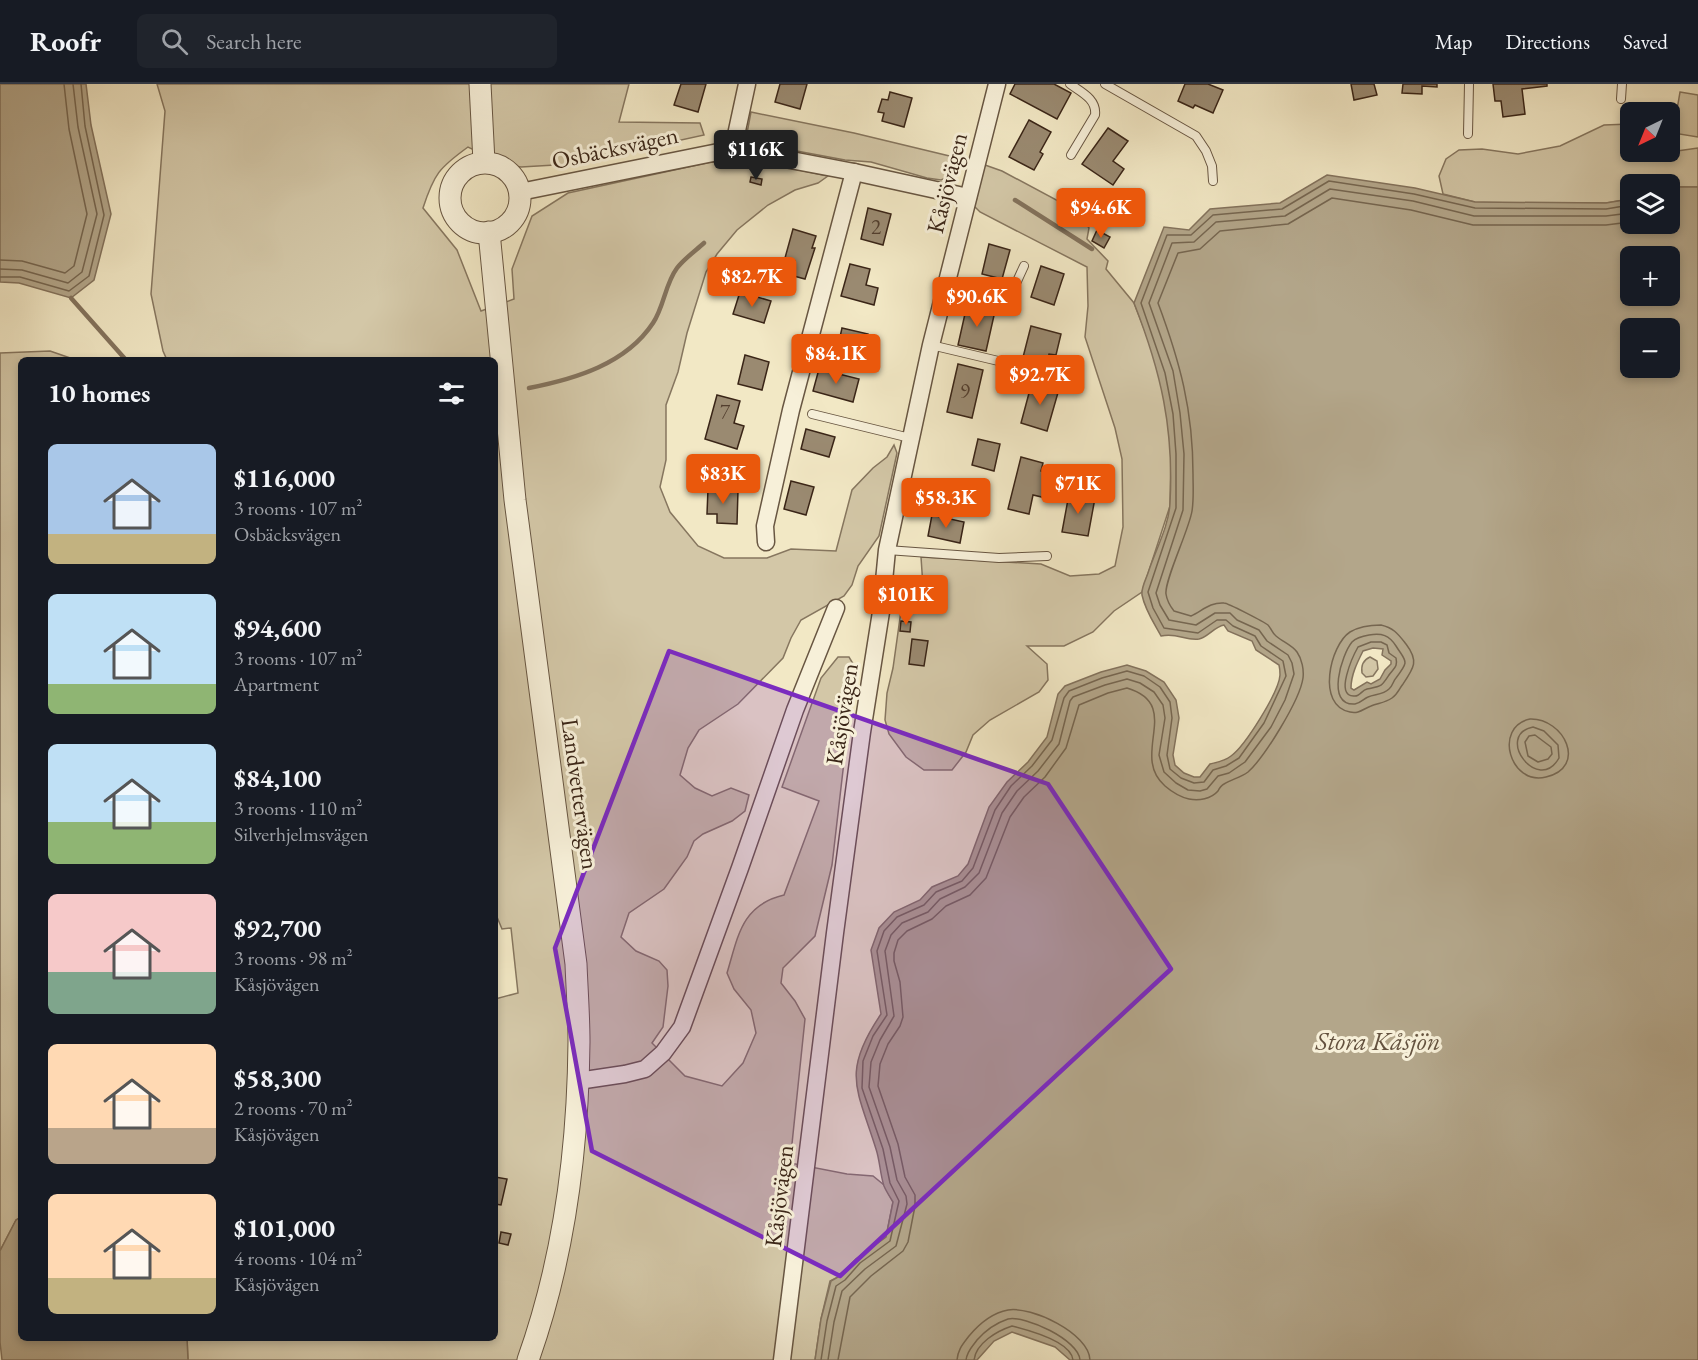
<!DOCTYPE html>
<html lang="en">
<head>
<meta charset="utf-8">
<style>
  body { margin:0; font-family:"EB Garamond",serif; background:#20242c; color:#f1f3f6; height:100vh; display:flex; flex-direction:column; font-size:22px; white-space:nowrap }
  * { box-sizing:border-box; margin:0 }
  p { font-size:20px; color:#9ea1a6 }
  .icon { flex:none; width:33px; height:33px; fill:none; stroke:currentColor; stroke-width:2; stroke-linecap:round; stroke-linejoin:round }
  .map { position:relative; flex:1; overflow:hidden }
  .details { position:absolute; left:18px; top:273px; width:480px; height:984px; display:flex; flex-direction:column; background:#171b24; border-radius:9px; box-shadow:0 3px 9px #0003 }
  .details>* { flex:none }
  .needle { width:39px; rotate:223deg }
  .tools { position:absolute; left:1620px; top:18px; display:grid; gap:12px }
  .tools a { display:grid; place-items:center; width:60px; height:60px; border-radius:9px; background:#171b24; box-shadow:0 3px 9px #0003; font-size:30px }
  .price { position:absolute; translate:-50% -51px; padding:0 14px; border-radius:6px; background:#ea580c; color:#fff; font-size:20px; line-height:39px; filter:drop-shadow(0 2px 3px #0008) }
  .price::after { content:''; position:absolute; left:50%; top:36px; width:18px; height:14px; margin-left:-9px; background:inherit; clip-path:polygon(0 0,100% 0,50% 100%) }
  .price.current { background:#222; color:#fff }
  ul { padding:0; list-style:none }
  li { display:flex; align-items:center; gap:18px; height:150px; padding:0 30px }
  li span { display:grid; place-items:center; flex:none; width:168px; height:120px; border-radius:9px; color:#555 }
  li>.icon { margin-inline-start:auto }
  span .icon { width:72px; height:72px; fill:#fffc; stroke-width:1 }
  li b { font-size:26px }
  h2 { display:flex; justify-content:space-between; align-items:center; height:72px; padding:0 30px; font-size:26px }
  header { display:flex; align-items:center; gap:36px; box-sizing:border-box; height:84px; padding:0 30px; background:#171b24; border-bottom:2px solid #363941 }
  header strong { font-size:28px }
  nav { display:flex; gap:33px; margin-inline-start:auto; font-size:21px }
  .search { width:420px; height:54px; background:#20242c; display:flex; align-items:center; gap:15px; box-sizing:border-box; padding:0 21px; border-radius:9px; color:#9ea1a6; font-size:22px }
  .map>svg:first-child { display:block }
</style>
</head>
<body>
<header>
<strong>Roofr</strong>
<div class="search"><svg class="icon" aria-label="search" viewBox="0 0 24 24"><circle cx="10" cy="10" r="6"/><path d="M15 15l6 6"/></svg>Search here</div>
<nav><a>Map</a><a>Directions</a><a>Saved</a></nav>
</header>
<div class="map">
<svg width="1698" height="1276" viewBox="0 0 1698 1276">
  <rect width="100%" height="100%" fill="#f2e8c5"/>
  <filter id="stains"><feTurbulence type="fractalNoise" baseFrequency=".00333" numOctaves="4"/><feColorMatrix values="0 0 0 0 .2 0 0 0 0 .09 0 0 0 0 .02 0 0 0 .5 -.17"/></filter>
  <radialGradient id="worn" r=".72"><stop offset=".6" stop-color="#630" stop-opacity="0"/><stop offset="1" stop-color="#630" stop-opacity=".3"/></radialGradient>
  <g fill="#d3c7a7" stroke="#86765f" stroke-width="1.5">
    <path d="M 157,0 L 629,0 L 619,38 L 700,39 L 704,51 L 572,80 L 521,83 L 506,81 L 468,63 C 439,84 434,90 423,124 L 457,166 L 481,227 L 514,215 L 512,185 L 532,132 L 568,109 L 711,78 L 765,79 L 828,92 L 818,99 L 795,106 L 768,121 L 737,146 L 717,170 L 706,188 L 687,249 L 678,288 L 666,321 L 666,376 L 660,403 L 670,428 L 698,462 L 724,474 L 767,474 L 791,465 L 836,467 L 852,406 L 873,384 L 887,373 L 894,361 L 897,369 L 879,452 L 858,482 L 852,501 L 844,512 L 801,536 L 791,554 L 783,574 L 738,620 L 699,646 L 688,664 L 680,691 L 695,704 L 712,712 L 731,704 L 749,711 L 745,727 L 732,737 L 703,750 L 694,757 L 687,773 L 664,805 L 629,829 L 621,853 L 636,867 L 659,877 L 667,886 L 668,902 L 663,943 L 652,959 L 685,992 L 722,1002 L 743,979 L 756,949 L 751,926 L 734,905 L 727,889 C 738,853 741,821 784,811 L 819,717 L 782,703 L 821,594 L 838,573 L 849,573 L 855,583 L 832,781 L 815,852 L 783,884 L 781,899 L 795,917 L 805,935 L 790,1079 L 847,1090 L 873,1092 L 884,1101 L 893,1118 L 886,1153 L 856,1175 L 840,1192 L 830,1197 L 821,1235 L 815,1276 L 188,1276 L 187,1254 L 495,1254 L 495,915 L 518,909 L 511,844 L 502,845 L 497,833 L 495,834 L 495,276 L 167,276 L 163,267 L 151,210 L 165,27 Z"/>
    <polygon points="1680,8 1698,11 1698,53 1673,49"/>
    <polygon points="751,28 854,49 962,75 948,93 941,96 927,94 871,78 845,76 749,58 747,49"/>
    <polygon points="1630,40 1630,68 1670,68 1698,64 1698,103 1670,103 1670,100 1630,100 1630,115 1606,119 1512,119 1475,118 1443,110 1439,92 1446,75 1459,66 1482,65 1518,70 1560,62 1604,41"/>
    <polygon points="985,81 1002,87 1077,127 1089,144 1087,155 1108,177 1106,185 1134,219 1150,260 1160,291 1167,330 1171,371 1170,422 1142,508 1114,527 1093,548 1064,562 1027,562 1047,580 1048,596 1039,608 990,636 973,651 966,668 952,686 924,686 906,673 889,650 885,636 887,609 893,584 901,527 904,519 924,517 921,473 1041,480 1070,492 1099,490 1115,482 1123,443 1122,375 1115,344 1085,253 1088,222 1087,183 980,128 973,121 979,95"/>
    <polygon points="50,267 76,276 21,276 21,1133 16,1136 0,1167 0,269"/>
    <path d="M 1370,573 L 1377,577 L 1378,585 L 1373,592 L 1366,593 L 1362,589 C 1361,582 1363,576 1370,573 Z"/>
  </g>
  <g fill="#b3a68a" stroke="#83725c" stroke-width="1.5" fill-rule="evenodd">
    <polygon points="0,0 86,0 91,41 111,130 94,196 71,214 19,199 0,198"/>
    <path d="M 1327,91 L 1415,104 L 1475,118 L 1606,119 L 1630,115 L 1630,140 L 1670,140 L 1670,103 L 1698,103 L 1698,1276 L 1070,1276 L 1055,1263 L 1012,1248 L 994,1257 L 977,1276 L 815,1276 L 821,1235 L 831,1197 L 840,1192 L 856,1175 L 886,1153 L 893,1118 C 890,1113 886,1107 884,1102 C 880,1090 880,1077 876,1065 C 857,1004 841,989 881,930 L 871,866 L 879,844 L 894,828 L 920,816 L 932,803 L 958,792 L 968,780 L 989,723 L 1007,698 L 1028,678 L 1047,653 L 1058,610 L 1065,602 L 1101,588 L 1127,581 L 1146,587 L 1164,598 L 1176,616 L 1179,634 L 1173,671 L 1175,681 L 1184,689 L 1194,693 L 1200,693 L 1210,680 C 1218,678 1225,677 1231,672 C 1245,662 1279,608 1280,591 C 1280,588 1280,585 1279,581 L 1256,566 L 1252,557 L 1228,547 L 1224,541 C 1214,543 1208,553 1199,555 C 1185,557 1177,548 1161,552 C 1154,539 1145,526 1142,511 C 1141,504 1146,495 1148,489 C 1155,467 1169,442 1170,419 C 1174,344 1161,288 1134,219 L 1164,143 L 1189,146 L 1210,125 L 1280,119 ZM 1670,172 L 1670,212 L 1630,212 L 1630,172 ZM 1630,244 L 1670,244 L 1670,284 L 1630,284 ZM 1373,564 L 1383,565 L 1382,571 L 1391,577 L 1391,580 L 1385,586 L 1380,595 L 1371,600 L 1367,598 L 1354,606 L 1351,604 C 1351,591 1357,579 1363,567 Z"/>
    <polygon points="21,1133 21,1254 187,1254 188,1276 2,1276 0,1258 0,1167 16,1136"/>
  </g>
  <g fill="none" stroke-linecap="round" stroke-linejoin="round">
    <g stroke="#766650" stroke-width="1.5">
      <polyline points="0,176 22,177 65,189 74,182 87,130 69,45 64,0"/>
      <polyline points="0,185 22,186 68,199 82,188 97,130 78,43 73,0"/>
      <polyline points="0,193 20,193 69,207 89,192 104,131 85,42 81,0"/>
      <path d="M 1381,541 C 1394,544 1398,550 1406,560 C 1419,577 1414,584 1403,600 C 1399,605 1398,610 1392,614 C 1385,619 1378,619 1371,622 C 1363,625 1359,630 1350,628 C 1316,622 1330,561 1350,548 C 1360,542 1371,541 1381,541 Z"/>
      <path d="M 1369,551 C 1382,549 1389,551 1396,562 C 1406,578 1410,576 1396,594 C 1393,597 1393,602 1389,605 C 1383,611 1375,610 1368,613 C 1363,615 1361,619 1355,620 C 1325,622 1342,570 1352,558 C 1356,554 1363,552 1369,551 Z"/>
      <path d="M 1371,558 L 1381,558 L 1387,561 L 1389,569 L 1396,574 C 1398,583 1394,584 1389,591 C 1381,603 1382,602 1367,605 C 1362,606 1360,612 1355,612 C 1333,614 1354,570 1358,563 Z"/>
      <path d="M 1530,635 C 1564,634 1588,683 1546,693 C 1510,702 1493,643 1530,635 Z"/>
      <path d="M 1533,643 L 1544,647 L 1558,661 L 1559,674 C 1538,711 1494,651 1533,643 Z"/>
      <polygon points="1535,651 1551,663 1552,670 1548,675 1538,678 1528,672 1525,658 1529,652"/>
      <polyline points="821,1276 827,1237 836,1202 845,1196 860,1179 890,1157 899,1117 890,1099 883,1065 862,1004 863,977 873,952 887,931 877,867 884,847 897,833 924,821 936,808 962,797 973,784 995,726 1011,702 1032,682 1052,656 1064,614 1069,607 1102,594 1127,587 1144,592 1160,603 1170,618 1172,634 1167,671 1170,685 1181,694 1194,699 1204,698 1213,686 1226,682 1239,674 1264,639 1286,592 1283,577 1261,562 1255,552 1233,542 1226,536 1217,536 1198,549 1164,544 1153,524 1148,508 1176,424 1176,370 1173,330 1165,289 1141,219 1167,151 1191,151 1213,131 1282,125 1329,97 1414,110 1475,124 1606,125 1630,121"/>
      <polyline points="828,1276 834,1238 842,1207 865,1185 896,1162 907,1120 906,1112 897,1096 890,1063 869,1003 871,978 880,956 894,932 885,867 891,851 902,839 928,828 940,815 965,803 979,789 1002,729 1017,707 1038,687 1059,660 1070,617 1073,613 1105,601 1127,595 1140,599 1154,608 1163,621 1165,634 1159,671 1164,688 1176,699 1188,706 1200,707 1207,705 1218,692 1229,689 1245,678 1271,643 1285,616 1294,590 1292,579 1288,571 1267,557 1259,546 1237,536 1230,529 1215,529 1196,541 1169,536 1160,521 1156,509 1183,426 1184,370 1180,329 1173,287 1149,219 1172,159 1194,158 1216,138 1285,132 1330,105 1413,117 1474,132 1606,132 1630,129"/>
      <path d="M 838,1276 L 850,1213 L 871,1192 L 903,1167 L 908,1158 L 915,1122 L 915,1111 L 905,1093 L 898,1060 L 878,1002 L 880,980 L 888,960 L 900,942 L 903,933 L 900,898 L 894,877 L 894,869 L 898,856 L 907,847 L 932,835 L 946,822 L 970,811 L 986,794 L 1010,733 L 1024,713 L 1045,693 L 1066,664 L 1079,621 L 1108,609 L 1127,604 C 1184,621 1129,671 1165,702 C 1172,708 1180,713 1189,715 C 1199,717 1211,715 1218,707 C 1219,705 1222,701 1224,700 C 1232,695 1240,694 1248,688 C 1264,674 1300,616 1303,594 C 1304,586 1302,575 1297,568 C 1292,561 1283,558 1276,552 C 1272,549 1271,544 1268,541 C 1264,538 1228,519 1224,519 C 1210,518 1202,527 1191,532 L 1174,527 C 1170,522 1167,517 1166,510 C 1164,497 1189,446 1192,427 C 1194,415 1193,402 1193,390 C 1193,326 1180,278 1158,219 L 1178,169 L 1200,165 L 1220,147 L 1288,140 L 1332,114 L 1411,126 L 1473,141 L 1606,141 L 1630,138"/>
      <path d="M 957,1276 C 958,1265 963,1260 969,1252 C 979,1240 992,1229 1008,1226 C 1031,1222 1089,1249 1090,1276"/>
      <path d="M 966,1276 C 967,1267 972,1263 977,1256 C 985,1247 996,1239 1008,1235 C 1025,1231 1079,1256 1080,1276"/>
      <path d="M 974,1276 C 976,1259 997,1247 1012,1242 C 1028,1246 1071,1257 1073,1276"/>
    </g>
    <g stroke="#83725c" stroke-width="4.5">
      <polyline points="1015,116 1092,165"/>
      <polyline points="71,214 126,276"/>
      <path d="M 529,304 C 575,295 626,280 653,239 C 664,223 665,200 677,184 C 684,175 695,167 704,159"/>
    </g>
  </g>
  <g fill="#9a8a71" stroke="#3a2517" stroke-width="1.5">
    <polygon points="681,0 706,0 698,28 674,21"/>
    <polygon points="780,0 807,0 800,25 775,18"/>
    <polygon points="1015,0 1054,0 1071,9 1057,35 1010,10"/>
    <polygon points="1185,0 1208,0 1223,6 1213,29 1195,21 1193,24 1178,17"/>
    <polygon points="1351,0 1374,0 1377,11 1354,16"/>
    <polygon points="1403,0 1437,0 1437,3 1422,2 1422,10 1402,9"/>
    <polygon points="1493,0 1547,0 1547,2 1522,5 1525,30 1503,33 1501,17 1495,17"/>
    <polygon points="890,8 912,14 904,43 882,37 884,29 878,28 882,15 888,16"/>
    <polygon points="1029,36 1051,48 1040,68 1043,70 1034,86 1009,73"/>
    <polygon points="1108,44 1128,57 1113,77 1124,85 1113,101 1082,80"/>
    <polygon points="751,93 762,95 761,101 750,98"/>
    <polygon points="868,124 891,130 883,161 861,155"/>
    <polygon points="793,145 816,152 812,164 815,164 805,195 790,191 795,177 785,174"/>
    <polygon points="1097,146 1110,153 1104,164 1092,157"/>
    <polygon points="989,160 1010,166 1002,195 982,190"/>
    <polygon points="850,180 870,185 866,201 878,204 874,221 841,212"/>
    <polygon points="1041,182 1064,190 1054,221 1031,213"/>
    <polygon points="740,208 771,217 764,239 733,230"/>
    <polygon points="967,221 995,227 986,267 958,261"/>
    <polygon points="1031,242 1061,250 1056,271 1049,270 1047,277 1050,278 1046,292 1020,285"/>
    <polygon points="842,244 868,250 862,277 836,271"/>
    <polygon points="745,271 769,278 762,306 738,300"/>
    <polygon points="958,280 983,286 972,334 947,328"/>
    <polygon points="819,285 859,295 853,318 813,307"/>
    <polygon points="1032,298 1059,305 1047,347 1021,339"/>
    <polygon points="717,311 740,317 734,339 744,342 737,365 705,355"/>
    <polygon points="806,345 835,353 829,373 801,365"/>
    <polygon points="978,355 1000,360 994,387 972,381"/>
    <polygon points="1021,373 1043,379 1041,387 1052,390 1046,414 1033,411 1029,430 1008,425"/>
    <polygon points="791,397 814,403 806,431 784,425"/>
    <polygon points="708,405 738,406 737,440 717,439 717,430 707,430"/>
    <polygon points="1069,410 1095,414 1088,452 1062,448"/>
    <polygon points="932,431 964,438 960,459 928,452"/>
    <polygon points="901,537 911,538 910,548 900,547"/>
    <polygon points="912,555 928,557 924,582 909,580"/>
    <polygon points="495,1093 507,1095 501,1121 495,1120"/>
    <polygon points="501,1148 511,1150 508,1161 499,1159"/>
  </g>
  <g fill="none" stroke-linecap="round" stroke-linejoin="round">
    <defs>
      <g id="service">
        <path d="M 1070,0 C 1081,8 1097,15 1095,31 L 1071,71"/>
        <polyline points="1105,0 1196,52 1206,67 1212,82 1213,97"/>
        <polyline points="1621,15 1622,0"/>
        <polyline points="1468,50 1469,0"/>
        <polyline points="947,197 998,210 1008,211 1013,206 1024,182"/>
        <polyline points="931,261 1011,280"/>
        <polyline points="812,330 910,354"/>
        <polyline points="887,466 999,474 1047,472"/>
      </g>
      <g id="minor">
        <polyline points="733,65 747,0"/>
        <polyline points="520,108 733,65 854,88 968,113"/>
        <polyline points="766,458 765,442 791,326 854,88"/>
        <polyline points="578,997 625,990 645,985 663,969 682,943 740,784 795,626 836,524"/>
        <polyline points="782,1276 835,849 862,648 881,528 887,466 931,261 997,0"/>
      </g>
      <g id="tertiary">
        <polyline points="480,0 484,78"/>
        <circle cx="485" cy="114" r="35"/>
        <path d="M 489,148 L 515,416 L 576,880 C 577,906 579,932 579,958 C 578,1065 564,1175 528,1276"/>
      </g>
    </defs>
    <use href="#service" stroke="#685642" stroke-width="10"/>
    <use href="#minor" stroke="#685642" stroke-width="19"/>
    <use href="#tertiary" stroke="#685642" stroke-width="23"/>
    <use href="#service" stroke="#f7f0d9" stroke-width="8"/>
    <use href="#minor" stroke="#f7f0d9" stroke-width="16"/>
    <use href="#tertiary" stroke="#f7f0d9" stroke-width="21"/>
  </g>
  <path fill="#7b2cbf" fill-opacity="0.2" stroke="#7b2cbf" stroke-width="4.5" stroke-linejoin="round" d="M 669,567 L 1048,700 L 1171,885 L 840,1192 L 592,1067 L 555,864 Z"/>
  <g text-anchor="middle" stroke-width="6" stroke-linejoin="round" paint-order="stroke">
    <g font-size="21" fill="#523e2e">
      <text x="876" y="150">2</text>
      <text x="965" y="314">9</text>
      <text x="725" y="335">7</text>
    </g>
    <g font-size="24" fill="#3a2517" stroke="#f7f0d9">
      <text transform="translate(615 64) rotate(-12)" y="8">Osbäcksvägen</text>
      <text transform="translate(947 99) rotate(-76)" y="8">Kåsjövägen</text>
      <text transform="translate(842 630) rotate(-81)" y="8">Kåsjövägen</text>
      <text transform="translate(580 710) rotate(82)" y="8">Landvettervägen</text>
      <text transform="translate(779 1112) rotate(-83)" y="8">Kåsjövägen</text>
    </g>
    <g font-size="26" font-style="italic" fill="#64523f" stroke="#f7f0d9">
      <text x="1378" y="966">Stora Kåsjön</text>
    </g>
  </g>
  <rect width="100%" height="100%" filter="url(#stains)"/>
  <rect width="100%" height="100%" fill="url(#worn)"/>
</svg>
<div class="tools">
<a><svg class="needle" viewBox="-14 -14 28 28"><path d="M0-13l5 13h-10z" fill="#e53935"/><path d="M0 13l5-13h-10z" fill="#9ea1a6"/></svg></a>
<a><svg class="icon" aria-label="layers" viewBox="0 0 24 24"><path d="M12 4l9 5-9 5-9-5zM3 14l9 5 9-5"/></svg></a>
<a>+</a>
<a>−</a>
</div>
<b class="price current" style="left:756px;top:97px">$116K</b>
<b class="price" style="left:1101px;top:155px">$94.6K</b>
<b class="price" style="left:752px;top:224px">$82.7K</b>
<b class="price" style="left:977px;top:244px">$90.6K</b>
<b class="price" style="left:836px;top:301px">$84.1K</b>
<b class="price" style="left:1040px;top:322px">$92.7K</b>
<b class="price" style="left:723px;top:421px">$83K</b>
<b class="price" style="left:1078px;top:431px">$71K</b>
<b class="price" style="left:946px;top:445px">$58.3K</b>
<b class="price" style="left:906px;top:542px">$101K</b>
<section class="details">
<h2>10 homes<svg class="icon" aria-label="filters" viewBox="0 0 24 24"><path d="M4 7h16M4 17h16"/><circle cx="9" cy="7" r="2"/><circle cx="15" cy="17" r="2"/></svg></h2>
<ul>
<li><span style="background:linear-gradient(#a9c7e8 75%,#c2b280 0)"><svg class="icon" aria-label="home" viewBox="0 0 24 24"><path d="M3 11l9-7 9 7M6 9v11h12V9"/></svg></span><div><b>$116,000</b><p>3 rooms · 107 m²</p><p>Osbäcksvägen</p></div></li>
<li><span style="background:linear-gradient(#bfe0f5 75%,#8fb573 0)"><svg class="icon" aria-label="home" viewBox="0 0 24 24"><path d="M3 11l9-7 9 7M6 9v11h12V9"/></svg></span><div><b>$94,600</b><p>3 rooms · 107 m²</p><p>Apartment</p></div></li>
<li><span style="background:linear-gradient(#bfe0f5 65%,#8fb573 0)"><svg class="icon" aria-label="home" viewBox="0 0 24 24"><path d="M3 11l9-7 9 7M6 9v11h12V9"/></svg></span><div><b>$84,100</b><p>3 rooms · 110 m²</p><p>Silverhjelmsvägen</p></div></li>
<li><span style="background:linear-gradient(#f6c9c9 65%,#7fa58c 0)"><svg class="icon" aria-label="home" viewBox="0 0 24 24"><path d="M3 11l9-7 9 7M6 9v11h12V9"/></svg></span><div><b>$92,700</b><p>3 rooms · 98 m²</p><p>Kåsjövägen</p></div></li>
<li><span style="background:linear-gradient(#ffd9b3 70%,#b9a48a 0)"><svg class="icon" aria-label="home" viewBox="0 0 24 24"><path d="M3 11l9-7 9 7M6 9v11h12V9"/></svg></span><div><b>$58,300</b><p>2 rooms · 70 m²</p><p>Kåsjövägen</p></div></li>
<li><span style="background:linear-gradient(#ffd9b3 70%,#c2b280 0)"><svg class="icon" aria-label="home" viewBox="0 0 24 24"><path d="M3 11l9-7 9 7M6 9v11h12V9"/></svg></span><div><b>$101,000</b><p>4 rooms · 104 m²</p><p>Kåsjövägen</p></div></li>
</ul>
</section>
</div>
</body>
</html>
